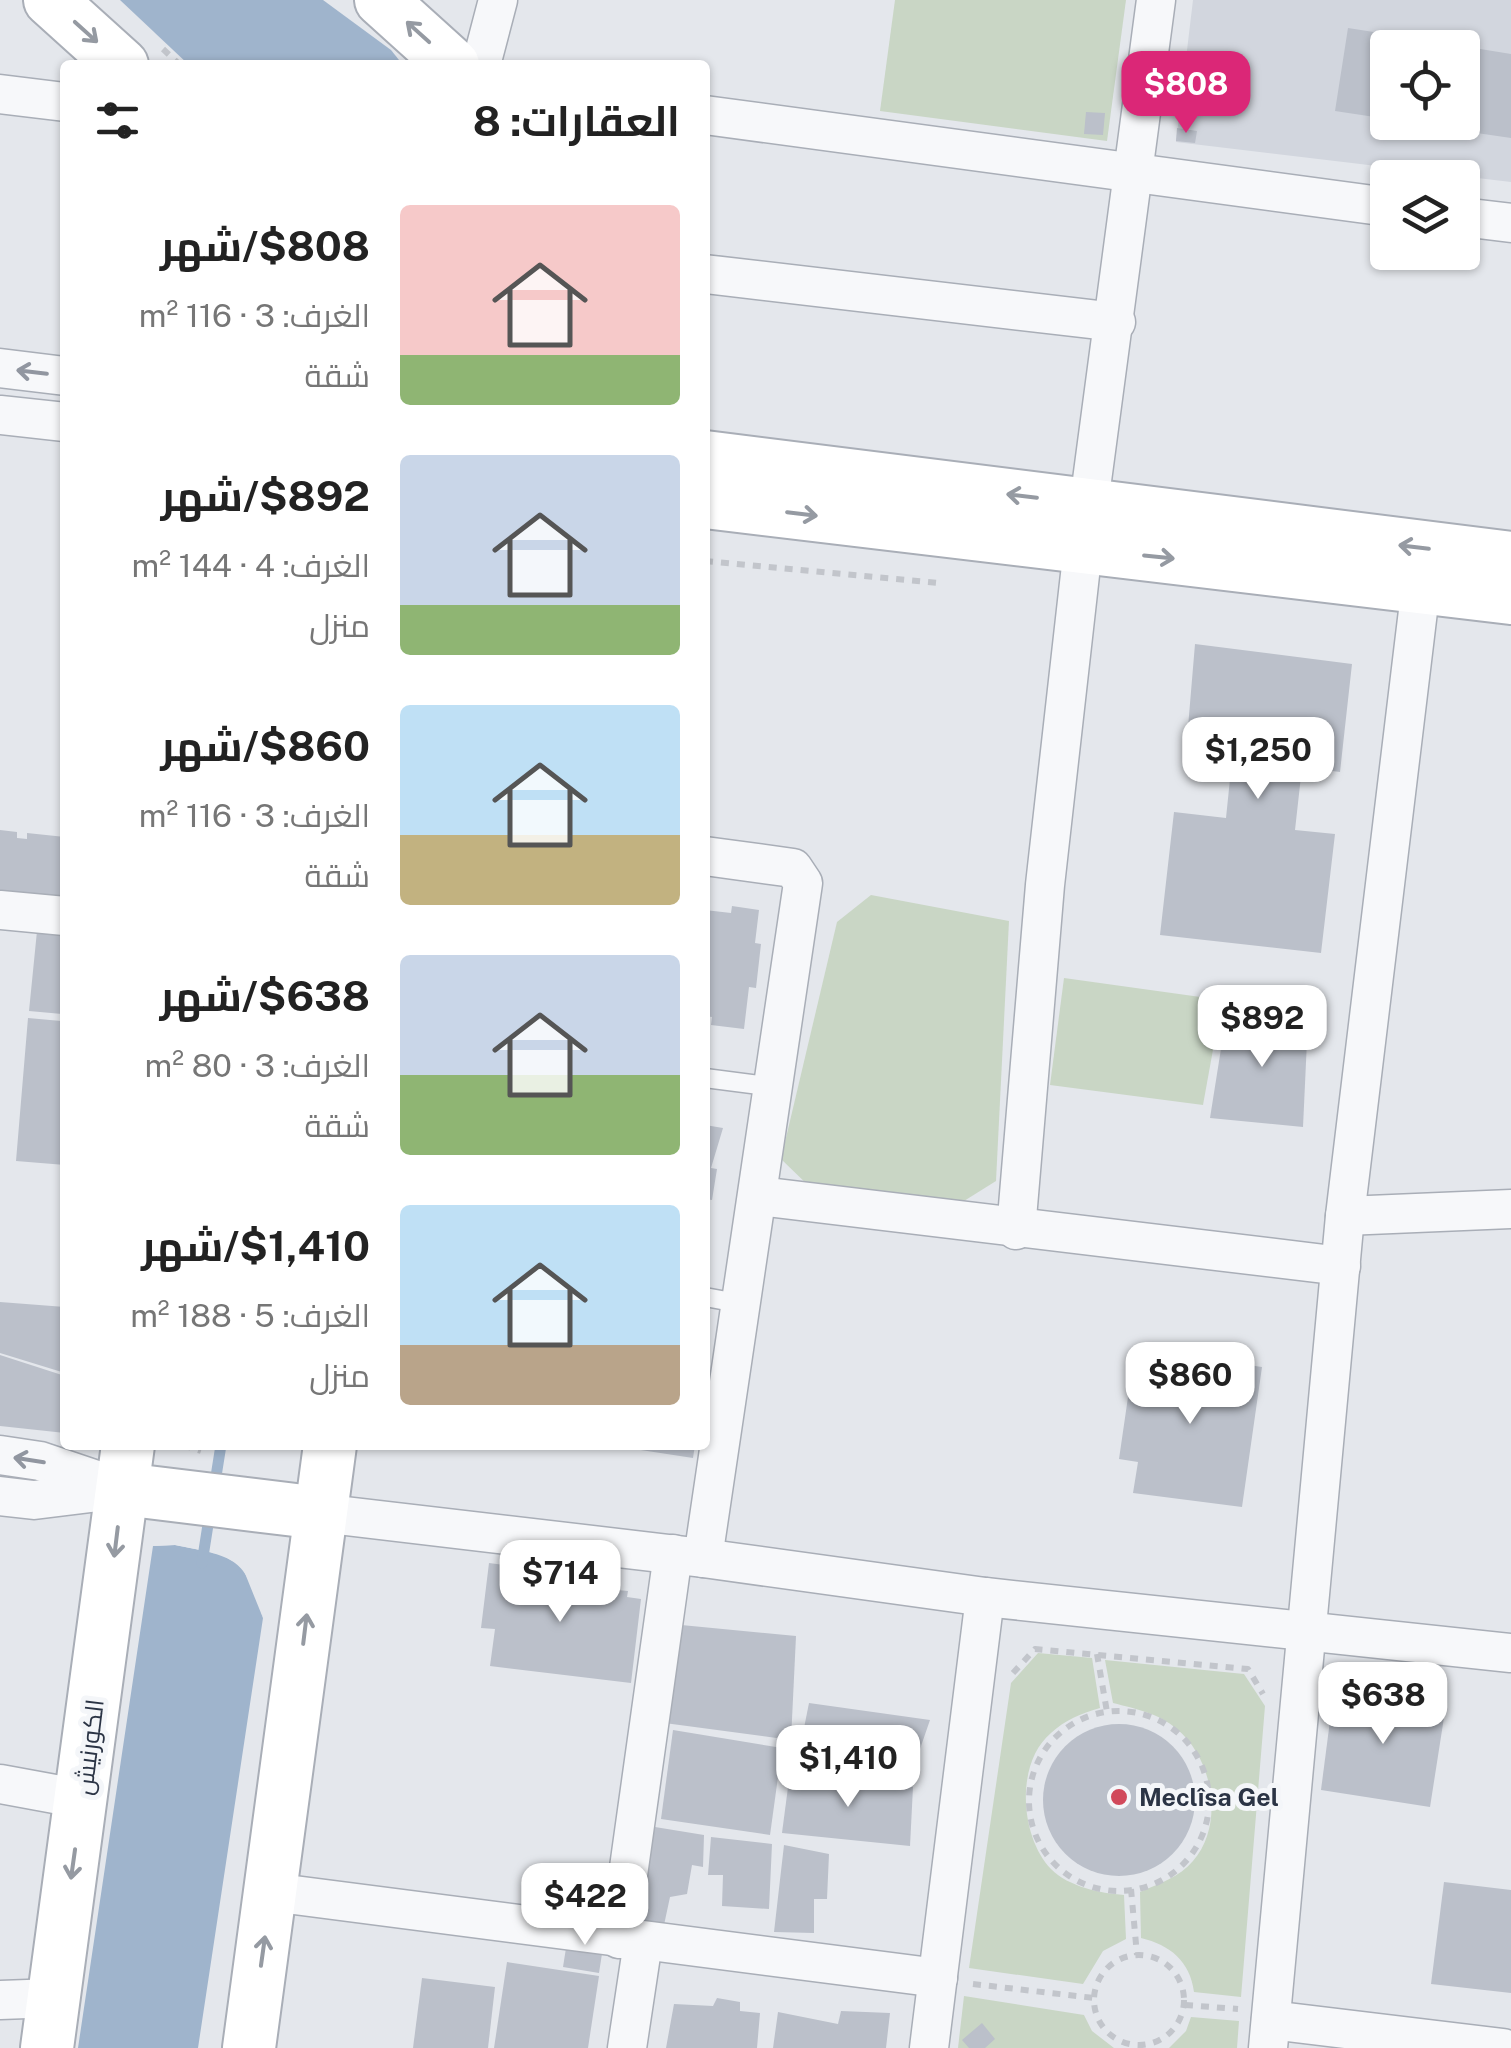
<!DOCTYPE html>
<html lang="ar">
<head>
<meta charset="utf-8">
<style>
  body { margin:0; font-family:"Public Sans",Cairo,sans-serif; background:#f2f2f2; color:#222; direction:rtl; height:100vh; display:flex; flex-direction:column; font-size:38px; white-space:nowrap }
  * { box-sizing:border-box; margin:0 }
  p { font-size:32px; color:#767676 }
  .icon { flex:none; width:55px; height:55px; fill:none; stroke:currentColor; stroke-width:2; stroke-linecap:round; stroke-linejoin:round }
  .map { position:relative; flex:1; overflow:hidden; direction:ltr }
  .drawer { position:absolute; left:60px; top:60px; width:650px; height:1390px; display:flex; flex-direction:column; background:#fff; border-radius:10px; box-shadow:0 2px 8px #0004; direction:rtl }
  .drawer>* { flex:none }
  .controls { position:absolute; left:1370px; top:30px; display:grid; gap:20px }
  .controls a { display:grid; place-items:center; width:110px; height:110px; border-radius:10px; background:#fff; box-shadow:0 2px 8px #0004; font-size:50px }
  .price { position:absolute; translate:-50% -85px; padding:0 22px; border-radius:20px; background:#fff; color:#222; font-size:32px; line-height:65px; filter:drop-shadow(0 2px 5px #0008) }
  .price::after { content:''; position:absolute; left:50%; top:60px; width:30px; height:22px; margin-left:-15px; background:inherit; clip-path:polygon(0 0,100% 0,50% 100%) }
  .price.current { background:#db2777; color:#fff }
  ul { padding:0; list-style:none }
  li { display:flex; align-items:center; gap:30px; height:250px; padding:0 30px }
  li span { display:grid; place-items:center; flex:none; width:280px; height:200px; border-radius:10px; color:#555 }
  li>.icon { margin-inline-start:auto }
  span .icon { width:120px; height:120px; fill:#fffc; stroke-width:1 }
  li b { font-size:42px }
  h2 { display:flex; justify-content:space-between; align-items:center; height:120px; padding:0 30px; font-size:42px }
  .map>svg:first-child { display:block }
</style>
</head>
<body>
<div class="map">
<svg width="1511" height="2048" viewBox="0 0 1511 2048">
  <rect width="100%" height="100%" fill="#e4e7ec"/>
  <path fill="#d2d6de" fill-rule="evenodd" d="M 1193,0 L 1511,0 L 1511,182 L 1176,142 ZM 1388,48 L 1462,48 L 1462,122 L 1388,122 Z"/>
  <g fill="#c9d6c5">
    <polygon points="895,0 1126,0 1107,141 880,111"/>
    <polygon points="871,895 1009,921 996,1181 948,1211 812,1189 781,1159 837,922"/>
    <polygon points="1064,978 1222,1000 1203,1105 1050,1085"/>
    <path d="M 1038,1653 L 1092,1658 L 1100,1708 C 1082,1713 1065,1720 1051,1733 C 1015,1763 1020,1837 1051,1869 C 1069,1887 1100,1893 1124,1895 L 1126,1939 L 1103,1951 L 1083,1984 L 969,1968 L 1011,1683 Z"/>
    <path d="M 1105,1660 L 1244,1674 L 1265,1706 L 1241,1997 L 1194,1992 C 1190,1961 1170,1945 1141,1938 L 1140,1892 C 1158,1884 1180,1877 1193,1861 C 1225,1824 1213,1759 1177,1729 C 1158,1713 1136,1709 1113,1703 Z"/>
    <polygon points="964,1996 1084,2015 1092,2031 1114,2048 958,2048"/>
    <polygon points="1191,2017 1239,2021 1237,2048 1169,2048 1186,2031"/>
  </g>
  <g fill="#9fb4cc">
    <polygon points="120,0 323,0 391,50 403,65 189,65"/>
    <path d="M 175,1545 C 235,1557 245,1556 263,1618 L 198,2048 L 78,2048 L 153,1546 Z"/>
  </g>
  <polygon fill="#e4e7ec" points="176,1540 221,1549 246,1562 260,1589 263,1618 242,1566 220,1554 175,1545 153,1546 153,1541"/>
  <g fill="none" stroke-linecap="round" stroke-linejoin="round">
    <g stroke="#9fb4cc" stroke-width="11">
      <polyline points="214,1489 221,1445"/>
      <polyline points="202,1563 210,1512"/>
    </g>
  </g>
  <g fill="#bbc0ca">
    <polygon points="1348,28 1457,45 1457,48 1388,48 1388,119 1335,111"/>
    <polygon points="1462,46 1511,54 1511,138 1422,125 1462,122"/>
    <polygon points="1086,112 1105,113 1103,135 1084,134"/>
    <polygon points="1177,128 1197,131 1195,143 1176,141"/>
    <polygon points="1195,644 1352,664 1340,772 1302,767 1295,830 1335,834 1321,953 1160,935 1174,812 1226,818 1233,750 1187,739"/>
    <polygon points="0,830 17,832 17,838 27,839 27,833 65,837 65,900 0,892"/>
    <polygon points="732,906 759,910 755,943 761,944 756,988 749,987 744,1029 711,1025 712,1017 705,1016 705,910 731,913"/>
    <polygon points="37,931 65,934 65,1165 16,1161 28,1018 61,1021 62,1014 29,1011"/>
    <polygon points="1227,1011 1308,1019 1303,1127 1210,1118"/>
    <polygon points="705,1125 723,1128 711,1168 717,1169 712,1200 705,1199"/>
    <polygon points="0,1302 65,1307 65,1373 0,1353"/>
    <polygon points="1135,1349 1262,1367 1242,1507 1133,1493 1138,1462 1119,1459"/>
    <polygon points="0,1355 65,1376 65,1433 0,1426"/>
    <polygon points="608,1445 695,1445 693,1458"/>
    <polygon points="489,1563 559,1572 557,1585 594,1590 607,1579 617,1590 628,1591 627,1597 641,1599 631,1683 490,1666 495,1629 481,1628"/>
    <polygon points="671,1624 796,1636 791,1740 657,1722"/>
    <polygon points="1334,1690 1409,1694 1445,1711 1430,1807 1321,1790"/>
    <polygon points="809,1703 930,1720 911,1775 797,1763"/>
    <circle cx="1119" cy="1800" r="76"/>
    <polygon points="673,1730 782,1748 770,1835 661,1819"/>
    <polygon points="790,1772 913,1787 910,1846 782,1833"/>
    <polygon points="655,1827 704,1835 703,1867 692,1865 687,1894 670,1897 664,1925 634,1923"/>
    <polygon points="711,1837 772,1844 769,1909 722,1906 723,1875 708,1875"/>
    <polygon points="784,1845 829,1854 827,1899 814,1899 814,1933 774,1932"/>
    <polygon points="1444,1882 1511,1890 1511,1993 1431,1984"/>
    <polygon points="570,1923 606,1928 599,1973 563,1967"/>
    <polygon points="507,1962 599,1976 588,2048 494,2048"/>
    <polygon points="422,1978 495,1987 488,2048 413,2048"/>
    <polygon points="717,1998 740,2002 740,2011 760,2013 757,2048 666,2048 674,2004 713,2006"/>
    <polygon points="841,2011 890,2013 886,2048 773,2048 778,2012 838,2024"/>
    <polygon points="982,2023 995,2039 985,2048 969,2048 962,2040"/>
  </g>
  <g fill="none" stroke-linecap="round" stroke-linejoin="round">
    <defs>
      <g id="lane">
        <polyline points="705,1078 774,1087"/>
        <polyline points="705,1297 743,1304"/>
      </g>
      <g id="street">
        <polyline points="481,65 498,0"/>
        <polyline points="0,94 65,102"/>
        <polyline points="705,115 1388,207"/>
        <polyline points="1462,217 1511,223"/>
        <polyline points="705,274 1116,322"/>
        <polyline points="0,368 65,376"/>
        <polyline points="0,415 65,422"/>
        <polyline points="0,910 65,916"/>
        <polyline points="759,1196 1341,1266"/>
        <polyline points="1345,1216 1511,1209"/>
        <polyline points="1016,1230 1045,885 1083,548 1156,0"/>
        <polyline points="0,1455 40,1461 123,1489"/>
        <polyline points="0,1496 34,1500 115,1490"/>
        <polyline points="320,1513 703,1558 985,1597 1511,1653"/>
        <polyline points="703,1558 803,883 793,868 705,856"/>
        <polyline points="0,1784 82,1799"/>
        <polyline points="271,1892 938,1978"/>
        <polyline points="619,1939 673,1554"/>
        <polyline points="0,2000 55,1998"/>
        <polyline points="1271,2020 1503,2048"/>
        <polyline points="627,2048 643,1942"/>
        <polyline points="929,2048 985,1597"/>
        <polyline points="1268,2048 1345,1216 1421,586"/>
      </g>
      <g id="secondary">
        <polyline points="50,0 122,65"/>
        <polyline points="381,0 453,65"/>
        <polyline points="705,457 1511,558"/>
        <polyline points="705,502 1511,598"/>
        <polyline points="123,1489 320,1513"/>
        <polyline points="47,2048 128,1445"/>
        <polyline points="249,2048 330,1445"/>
      </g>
    </defs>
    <use href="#lane" stroke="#a9aeb7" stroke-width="21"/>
    <use href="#street" stroke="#a9aeb7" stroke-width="41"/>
    <use href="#secondary" stroke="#a9aeb7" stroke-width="56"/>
    <g stroke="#c2c5cb" stroke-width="6" stroke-dasharray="8 8" stroke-linecap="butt">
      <polyline points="163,49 180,65"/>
      <polyline points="705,561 939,583"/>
      <polyline points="183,1445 201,1451"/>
      <polyline points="1097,1654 1107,1712"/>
      <polyline points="1013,1673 1035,1649 1248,1669 1263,1694"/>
      <circle cx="1119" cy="1801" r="90"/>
      <polyline points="1131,1889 1137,1955"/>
      <circle cx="1139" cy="2000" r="45"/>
      <polyline points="973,1984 1094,1998"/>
      <polyline points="1185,2005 1238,2009"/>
    </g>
    <use href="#lane" stroke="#f7f8fa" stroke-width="18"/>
    <use href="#street" stroke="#f7f8fa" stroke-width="38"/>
    <use href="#secondary" stroke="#fff" stroke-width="52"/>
  </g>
  <defs><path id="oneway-shaft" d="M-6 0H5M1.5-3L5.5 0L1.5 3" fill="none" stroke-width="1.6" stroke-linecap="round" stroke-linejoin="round" transform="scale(2.5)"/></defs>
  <g stroke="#959aa2">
    <use href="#oneway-shaft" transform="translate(86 32) rotate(42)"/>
    <use href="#oneway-shaft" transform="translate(418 32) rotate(-138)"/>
    <use href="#oneway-shaft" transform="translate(1022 496) rotate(-173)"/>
    <use href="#oneway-shaft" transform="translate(802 514) rotate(7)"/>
    <use href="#oneway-shaft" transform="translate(1414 547) rotate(-173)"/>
    <use href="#oneway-shaft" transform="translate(1159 557) rotate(6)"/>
    <use href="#oneway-shaft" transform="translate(116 1542) rotate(97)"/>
    <use href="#oneway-shaft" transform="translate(305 1629) rotate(-83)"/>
    <use href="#oneway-shaft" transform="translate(73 1864) rotate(98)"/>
    <use href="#oneway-shaft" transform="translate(263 1951) rotate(-82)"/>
  </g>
  <g stroke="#9196a0">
    <use href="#oneway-shaft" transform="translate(32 372) rotate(-173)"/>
    <use href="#oneway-shaft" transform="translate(29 1460) rotate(-171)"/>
  </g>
  <circle fill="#d1495b" stroke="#f4f6f9" stroke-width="4" cx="1119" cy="1797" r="10"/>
  <g text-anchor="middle" stroke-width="10" stroke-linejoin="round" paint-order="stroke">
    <g font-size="25" fill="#2b3445" stroke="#f4f6f9">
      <text transform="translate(89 1747) rotate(-83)" y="9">الكورنيش</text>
    </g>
    <g font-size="25" font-weight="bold" fill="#2b3445" stroke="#f4f6f9" text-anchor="start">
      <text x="1139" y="1806">Meclîsa Gel</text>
    </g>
  </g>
</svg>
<div class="controls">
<a><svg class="icon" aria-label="locate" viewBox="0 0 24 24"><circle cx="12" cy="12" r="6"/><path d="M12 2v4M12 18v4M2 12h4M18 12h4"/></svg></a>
<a><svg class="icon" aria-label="layers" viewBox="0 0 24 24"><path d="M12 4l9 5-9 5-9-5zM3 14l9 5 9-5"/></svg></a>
</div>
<b class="price current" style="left:1186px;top:136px">$808</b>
<b class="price" style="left:1258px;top:802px">$1,250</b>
<b class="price" style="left:1262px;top:1070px">$892</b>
<b class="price" style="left:1190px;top:1427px">$860</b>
<b class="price" style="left:560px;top:1625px">$714</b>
<b class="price" style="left:1383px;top:1747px">$638</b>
<b class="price" style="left:848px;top:1810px">$1,410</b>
<b class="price" style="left:585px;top:1948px">$422</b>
<section class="drawer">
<h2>العقارات: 8<svg class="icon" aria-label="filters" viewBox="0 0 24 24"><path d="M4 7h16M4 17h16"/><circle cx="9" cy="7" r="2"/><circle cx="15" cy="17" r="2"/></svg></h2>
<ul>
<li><span style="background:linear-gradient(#f6c9c9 75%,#8fb573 0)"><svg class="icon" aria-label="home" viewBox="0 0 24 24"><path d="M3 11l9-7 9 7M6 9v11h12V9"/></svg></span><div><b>$808/شهر</b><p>الغرف: 3 · 116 m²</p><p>شقة</p></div></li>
<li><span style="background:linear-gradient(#c9d6e8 75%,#8fb573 0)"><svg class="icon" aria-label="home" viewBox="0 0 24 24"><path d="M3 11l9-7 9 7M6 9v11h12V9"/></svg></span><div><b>$892/شهر</b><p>الغرف: 4 · 144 m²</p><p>منزل</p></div></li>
<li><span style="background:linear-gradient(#bfe0f5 65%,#c2b280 0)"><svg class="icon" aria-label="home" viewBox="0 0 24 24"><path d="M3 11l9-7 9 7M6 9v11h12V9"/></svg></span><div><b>$860/شهر</b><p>الغرف: 3 · 116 m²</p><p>شقة</p></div></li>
<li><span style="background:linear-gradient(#c9d6e8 60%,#8fb573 0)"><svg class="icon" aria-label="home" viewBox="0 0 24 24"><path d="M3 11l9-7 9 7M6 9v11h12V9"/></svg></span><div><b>$638/شهر</b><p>الغرف: 3 · 80 m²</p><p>شقة</p></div></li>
<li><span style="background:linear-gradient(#bfe0f5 70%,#b9a48a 0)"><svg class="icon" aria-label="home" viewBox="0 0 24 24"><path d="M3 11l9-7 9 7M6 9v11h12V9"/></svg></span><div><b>$1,410/شهر</b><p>الغرف: 5 · 188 m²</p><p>منزل</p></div></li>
</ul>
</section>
</div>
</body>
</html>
